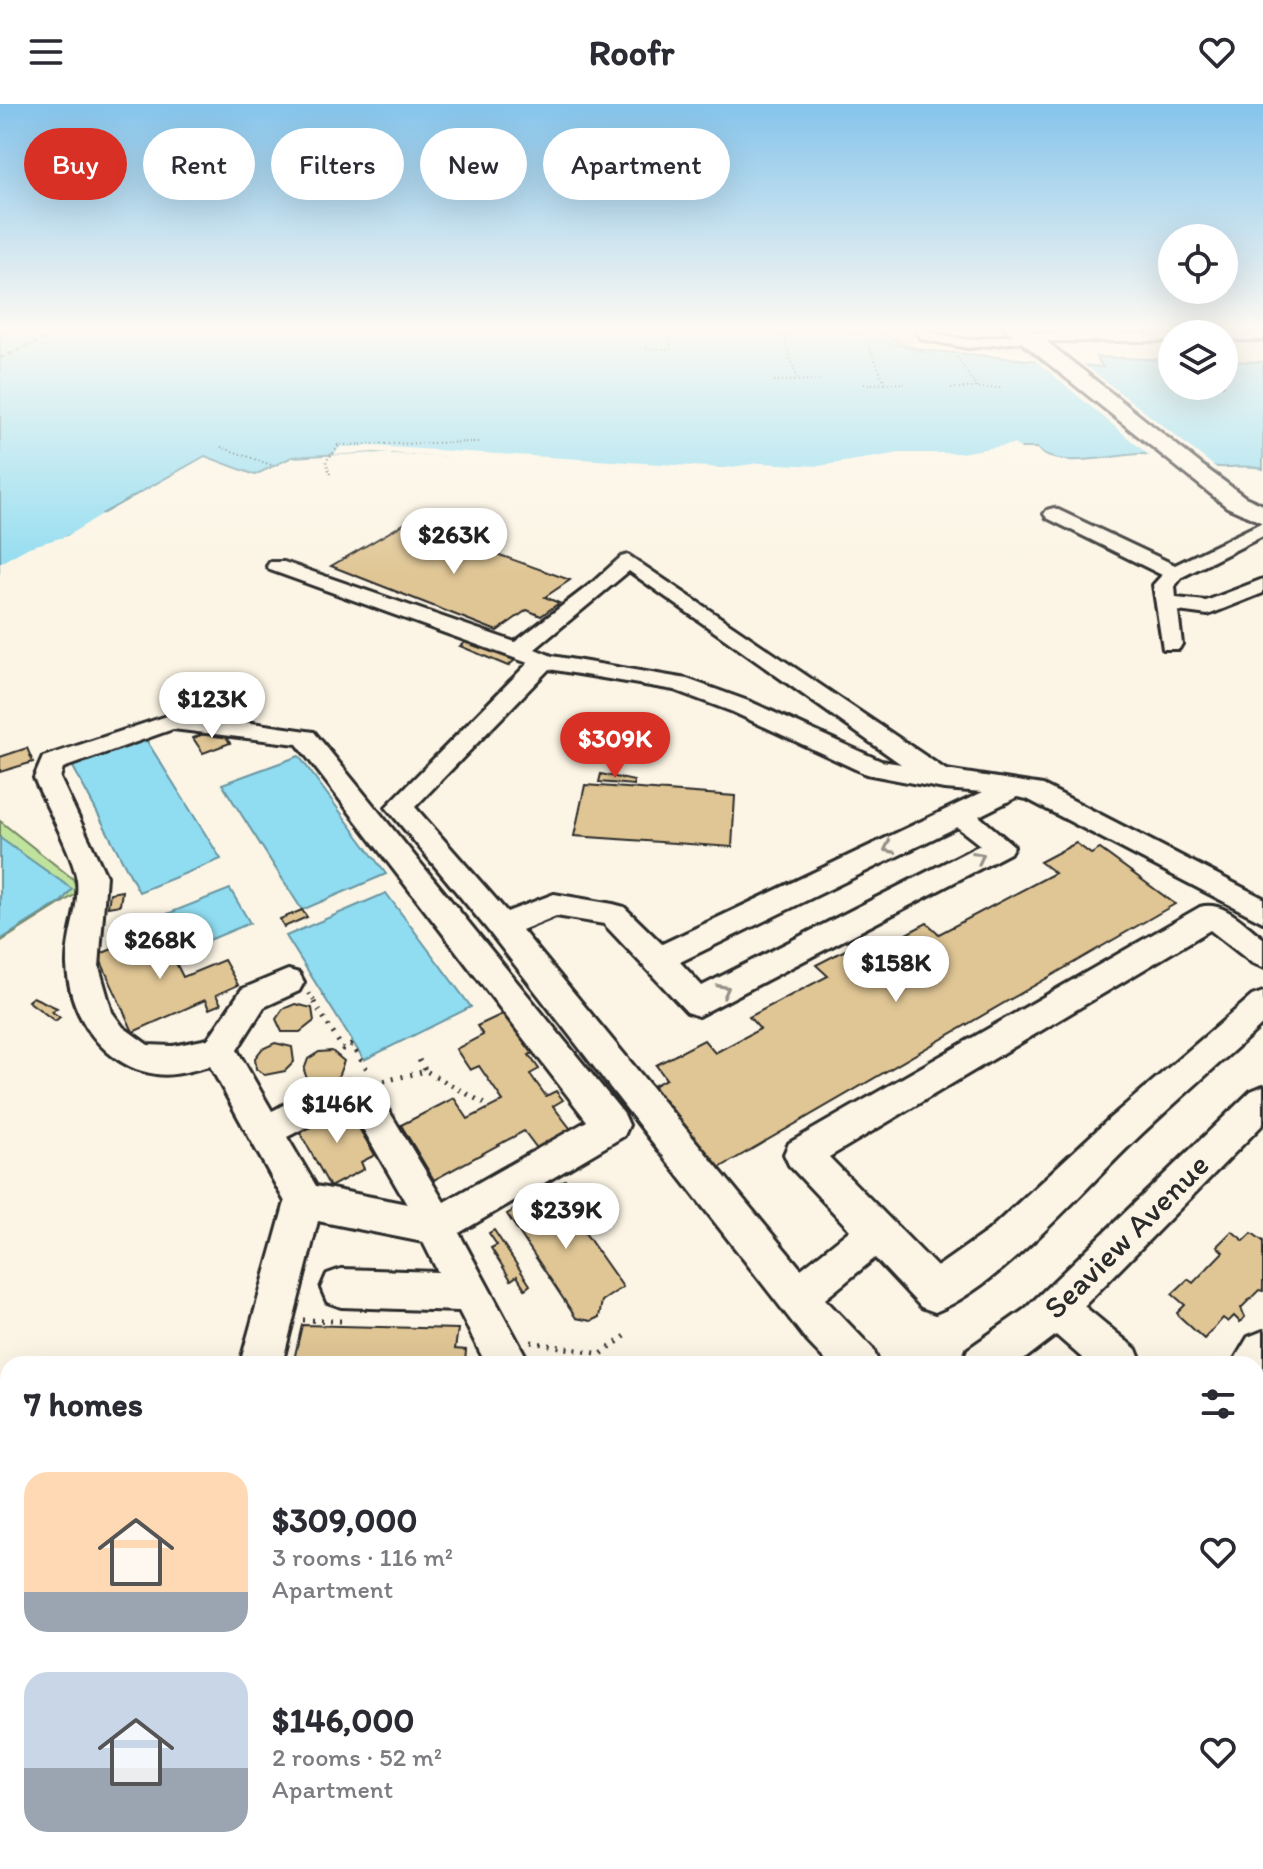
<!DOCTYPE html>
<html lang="en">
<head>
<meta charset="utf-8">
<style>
  body { margin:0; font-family:Itim,sans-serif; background:#f2f2f3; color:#2b2b33; height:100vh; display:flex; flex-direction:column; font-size:30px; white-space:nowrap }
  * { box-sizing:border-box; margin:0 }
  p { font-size:26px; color:#7c7c81 }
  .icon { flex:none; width:44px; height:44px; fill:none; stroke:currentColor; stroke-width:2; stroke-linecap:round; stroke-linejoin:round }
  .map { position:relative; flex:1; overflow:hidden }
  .panel { position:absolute; left:0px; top:1252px; width:1264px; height:514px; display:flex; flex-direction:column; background:#fff; border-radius:24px 24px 0 0; box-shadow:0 8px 32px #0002 }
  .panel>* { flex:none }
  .banner { position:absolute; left:24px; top:24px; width:800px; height:72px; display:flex; gap:16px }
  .buttons { position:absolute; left:1158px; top:120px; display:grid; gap:16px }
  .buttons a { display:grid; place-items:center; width:80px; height:80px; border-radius:50%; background:#fff; box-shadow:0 8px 32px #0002; font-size:40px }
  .price { position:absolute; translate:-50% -68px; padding:0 18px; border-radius:28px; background:#fff; color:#222; font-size:26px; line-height:52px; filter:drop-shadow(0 2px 4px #0008) }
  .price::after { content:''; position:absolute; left:50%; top:48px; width:24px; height:18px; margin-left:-12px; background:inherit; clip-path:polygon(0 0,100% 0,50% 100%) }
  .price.selected { background:#d93025; color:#fff }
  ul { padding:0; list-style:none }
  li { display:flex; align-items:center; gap:24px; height:200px; padding:0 24px }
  li span { display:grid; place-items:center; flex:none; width:224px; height:160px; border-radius:24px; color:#555 }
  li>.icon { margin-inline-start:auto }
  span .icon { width:96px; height:96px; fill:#fffc; stroke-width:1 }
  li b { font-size:34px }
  h2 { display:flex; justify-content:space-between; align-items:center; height:96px; padding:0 24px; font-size:34px }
  .chip { padding:0 28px; border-radius:36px; background:#fff; box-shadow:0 8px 32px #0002; font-size:28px; line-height:72px }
  .chip.selected { background:#d93025; color:#fff }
  header { display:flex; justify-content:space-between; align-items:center; height:104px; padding:0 24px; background:#fff; font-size:36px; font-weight:700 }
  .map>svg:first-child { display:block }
</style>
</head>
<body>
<header><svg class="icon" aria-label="menu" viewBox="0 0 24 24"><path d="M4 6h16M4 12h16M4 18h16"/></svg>Roofr<svg class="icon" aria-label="heart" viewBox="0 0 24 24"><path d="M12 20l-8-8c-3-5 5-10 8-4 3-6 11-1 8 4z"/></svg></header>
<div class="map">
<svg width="1263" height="1765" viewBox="0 0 1263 1765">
  <rect width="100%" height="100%" fill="#fcf5e5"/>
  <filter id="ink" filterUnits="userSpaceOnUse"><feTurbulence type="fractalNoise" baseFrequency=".0125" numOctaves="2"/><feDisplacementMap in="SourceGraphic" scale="16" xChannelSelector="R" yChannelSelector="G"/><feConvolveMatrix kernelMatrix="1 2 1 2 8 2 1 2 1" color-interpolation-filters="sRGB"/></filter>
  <g filter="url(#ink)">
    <g fill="#f4e7cd">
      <polygon points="885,224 1012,224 1032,246 1015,249 930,243 903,235"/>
      <polygon points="1036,224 1263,224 1263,231 1043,230"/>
    </g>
    <g fill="#bfe29c" stroke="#758664" stroke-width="2">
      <polygon points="0,717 73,775 79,788 0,838"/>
      <polygon points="1256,1541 1263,1541 1263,1765 778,1765 778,1758 1256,1758"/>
      <rect x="503" y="1758" width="191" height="7"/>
    </g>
    <g fill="#90dcf0" stroke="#6895a1" stroke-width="2">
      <path d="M 0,224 L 874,224 L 905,241 L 923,246 L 1103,263 L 1096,253 L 1172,256 L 1172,282 L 1224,282 L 1224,257 L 1263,258 L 1263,365 C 1249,360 1234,364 1219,363 C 1193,361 1165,349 1139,350 C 1113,351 1054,367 1037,344 L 1022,344 L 1006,352 L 889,353 L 831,363 L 725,365 L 374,348 L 292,353 L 255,371 L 205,352 L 102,410 L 104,416 L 35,447 L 0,468 Z"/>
      <polygon points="145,634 221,755 139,788 71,659"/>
      <polygon points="299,652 386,770 302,806 222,680"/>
      <polygon points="0,734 72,785 62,797 0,836"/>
      <polygon points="230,785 250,819 176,850 157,814"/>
      <polygon points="386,789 471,903 364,956 286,832"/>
    </g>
    <g fill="#fcf5e5">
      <polygon points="1029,251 1082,259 1218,365 1156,357"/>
      <polygon points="1014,340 1024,347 1012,353 890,357 804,368 628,365 374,348 334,351 340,343 373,342 725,364 759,359 819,362 900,349 960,349"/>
      <polygon points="102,410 107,412 106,419 57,447 37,451 0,472 0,459 29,443 67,432"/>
    </g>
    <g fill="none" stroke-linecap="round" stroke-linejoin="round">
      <polyline stroke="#44575c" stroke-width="2" stroke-dasharray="5 4" stroke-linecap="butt" points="0,254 71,224"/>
    </g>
    <g fill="#e0c695" stroke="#2b2b2b" stroke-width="2">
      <polygon points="407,418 570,476 545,493 559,499 541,512 527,506 497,527 331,462"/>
      <polygon points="467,537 515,556 508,562 460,542"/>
      <polygon points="220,624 230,639 203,649 193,634"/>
      <polygon points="27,644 33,658 0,668 0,653"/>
      <polygon points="601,670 634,677 634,681 599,678"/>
      <polygon points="585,681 735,692 732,743 574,732"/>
      <polygon points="1076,739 1091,750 1100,745 1175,800 714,1067 649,984 666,975 656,961 704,936 715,949 760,925 749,913 828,872 816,861 859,839 870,849 927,819 939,830 1055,769 1040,758"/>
      <polygon points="122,787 120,801 108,803 110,789"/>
      <polygon points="302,806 307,813 284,823 280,815"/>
      <polygon points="159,825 183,873 224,856 238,881 216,891 221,900 209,905 205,896 133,928 98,851"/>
      <polygon points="33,893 57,904 52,908 60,913 55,917 28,897"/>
      <polygon points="295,900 312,904 314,917 300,928 282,928 276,915 283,905"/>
      <polygon points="511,906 540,945 529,951 539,965 530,970 546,992 556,987 563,996 553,1002 573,1028 539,1047 524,1027 434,1076 401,1021 454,994 468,1015 503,997 479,962 470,966 456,945 483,931 477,922"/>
      <polygon points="275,939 292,943 294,958 285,967 265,971 256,965 255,954 262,945"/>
      <polygon points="332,947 344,957 338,973 319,980 307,975 304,966 308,955 319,948"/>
      <polygon points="345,1001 375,1051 361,1058 364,1065 330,1083 298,1025"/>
      <polygon points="565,1076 583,1101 571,1109 623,1183 602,1197 599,1213 591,1217 576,1214 507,1110"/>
      <polygon points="494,1126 530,1181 525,1185 517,1172 511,1176 491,1144 497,1141 489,1129"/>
      <polygon points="1232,1127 1244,1137 1252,1129 1263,1137 1263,1187 1259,1186 1241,1204 1245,1213 1240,1218 1234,1212 1228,1218 1223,1214 1204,1235 1179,1212 1177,1209 1185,1201 1172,1190 1188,1175 1193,1179 1223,1148 1217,1142"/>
      <polygon points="302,1221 458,1225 455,1245 466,1246 465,1260 293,1260"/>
      <polygon points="1256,1312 1263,1318 1263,1415 1256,1409"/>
      <polygon points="0,1669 8,1669 8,1727 2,1748 8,1748 3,1765 0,1765"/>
      <polygon points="71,1758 154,1758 153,1765 70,1765"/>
      <polygon points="324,1758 378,1758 378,1765 323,1765"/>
      <rect x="593" y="1758" width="68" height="7"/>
    </g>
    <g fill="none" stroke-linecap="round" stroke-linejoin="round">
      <defs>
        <g id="minor">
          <polygon points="916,224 930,224 932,229 968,236 1029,229 1177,230 1172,230 1172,237 1029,237 968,244 921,235"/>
          <polygon points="1224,228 1263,228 1263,236 1224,236 1224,230 1218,230"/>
          <polygon points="1054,404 1175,461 1263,418 1263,432 1182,473 1175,482 1176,494 1206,497 1263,475 1263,489 1208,511 1178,507 1182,540 1179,545 1163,545 1153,481 1162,471 1047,414 1044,410 1047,406"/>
          <path d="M 628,451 L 946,666 L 1043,681 L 1263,794 L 1263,818 L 1027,695 L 1017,693 L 979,712 L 1014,742 L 1010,749 L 698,912 L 687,908 L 604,820 L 556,812 L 522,826 L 801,1165 L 850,1126 L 789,1061 L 784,1050 L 789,1039 L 1200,803 C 1224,796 1245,821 1263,834 L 1263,863 L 1252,859 L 1210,826 L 829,1053 L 937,1163 L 988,1127 L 1110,1014 L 1252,892 L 1263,888 L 1263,920 C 1217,962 1170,1002 1126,1045 C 1077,1093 998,1183 935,1208 L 921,1203 L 875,1154 L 825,1195 L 873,1245 L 879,1260 L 829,1260 L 807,1237 L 487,825 L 386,703 L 528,559 L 270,466 L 267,462 L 270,458 L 284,458 L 515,538 L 592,479 L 621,453 ZM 629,467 L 901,660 L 881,657 L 751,598 L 687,575 L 552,552 L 535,545 ZM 549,565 L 674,586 L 733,608 L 866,670 L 944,685 L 983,688 L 662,840 L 624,803 L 613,800 L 554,790 L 507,808 L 415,703 ZM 957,723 L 980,741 L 702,882 L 680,858 Z"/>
          <path d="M 170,611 L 197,611 L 314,628 L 624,1010 L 629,1021 L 624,1032 L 459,1129 L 530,1260 L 486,1260 L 459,1207 L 341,1203 L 327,1198 L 321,1184 L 327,1170 L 341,1165 L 438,1168 L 423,1138 L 318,1117 L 282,1260 L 240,1260 L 285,1098 L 210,962 C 193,966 174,973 156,970 C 104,963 69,912 67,861 C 66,832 80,804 77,776 C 73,750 45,700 34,674 L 43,653 ZM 173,625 L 297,640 L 587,1017 L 444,1098 L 372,979 C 337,966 303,991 272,1007 L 237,946 L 264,903 L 299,887 L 304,878 L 299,869 L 288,866 L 242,885 L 208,935 L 173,942 L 148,941 L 123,923 L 112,908 L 99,863 L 106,772 L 60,674 L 63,664 ZM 351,1004 L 406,1099 L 407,1100 L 316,1082 L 287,1033 L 341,1005 Z"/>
          <polygon points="1263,982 1263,1020 1084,1202 1136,1245 1142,1260 1089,1260 1056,1231 1018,1260 962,1260 968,1245 1025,1205 1251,987"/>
          <polygon points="1263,1227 1263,1277 1256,1280 1256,1260 1232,1260 1248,1233"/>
          <rect x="0" y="1559" width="8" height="50"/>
          <polygon points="230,1758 286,1758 285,1765 229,1765"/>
          <rect x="713" y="1758" width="56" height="7"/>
        </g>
        <polygon id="major" points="1004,224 1027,224 1036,229 1203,362 1245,393 1263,401 1263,419 1227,403"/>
      </defs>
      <use href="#minor" stroke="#2b2b2b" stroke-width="6"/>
      <use href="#major" stroke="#2b2b2b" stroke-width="6"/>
      <g stroke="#2b2b2b" stroke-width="2" stroke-dasharray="1 3" stroke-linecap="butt">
        <polyline points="781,224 798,277"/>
        <polyline points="835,224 929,250"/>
        <polyline points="881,224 912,240"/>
        <polyline points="865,234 885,279"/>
        <polyline points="646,245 671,245 669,224"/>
        <polyline points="957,253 977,284"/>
        <polyline points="774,277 822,276"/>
        <polyline points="864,280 907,279"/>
        <polyline points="951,284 1003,284"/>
        <polyline points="337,341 478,338"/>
        <polyline points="221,343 274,362"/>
        <polyline points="330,370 326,357 340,341"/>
      </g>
      <polyline stroke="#2b2b2b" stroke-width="4" stroke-dasharray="2 5" stroke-linecap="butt" points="309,889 316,900"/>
      <g stroke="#2b2b2b" stroke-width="5" stroke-dasharray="2 7" stroke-linecap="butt">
        <polyline points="314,898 343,945 351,941 367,965"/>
        <polyline points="419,956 426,967"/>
        <polyline points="384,977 426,967 487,1001"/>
        <polyline points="303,1216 342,1217"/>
        <polyline points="531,1238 601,1250 628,1230"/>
      </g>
      <use href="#minor" fill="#fcf5e5" fill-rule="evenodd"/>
      <use href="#major" fill="#fcf5e5" fill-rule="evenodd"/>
    </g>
    <defs><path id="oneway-chevron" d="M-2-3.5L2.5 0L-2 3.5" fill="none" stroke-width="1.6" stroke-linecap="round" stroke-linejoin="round" transform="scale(2)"/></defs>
    <g stroke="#949088">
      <use href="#oneway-chevron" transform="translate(889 744) rotate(154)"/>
      <use href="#oneway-chevron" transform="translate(979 753) rotate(-28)"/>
      <use href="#oneway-chevron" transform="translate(724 886) rotate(-28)"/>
    </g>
  </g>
  <linearGradient id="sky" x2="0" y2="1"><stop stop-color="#85c4eb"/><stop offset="0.48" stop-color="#fefaf3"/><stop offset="1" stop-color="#fefaf3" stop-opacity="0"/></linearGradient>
  <rect width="1263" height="471" fill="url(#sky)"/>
  <g text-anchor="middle" stroke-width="6" stroke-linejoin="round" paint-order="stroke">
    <g font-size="32" fill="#2b2b2b" stroke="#fcf5e5">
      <text transform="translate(1126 1132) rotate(-45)" y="11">Seaview Avenue</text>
    </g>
  </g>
</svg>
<div class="buttons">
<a><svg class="icon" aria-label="locate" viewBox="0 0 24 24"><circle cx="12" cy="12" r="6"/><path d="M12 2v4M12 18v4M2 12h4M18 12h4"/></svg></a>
<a><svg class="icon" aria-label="layers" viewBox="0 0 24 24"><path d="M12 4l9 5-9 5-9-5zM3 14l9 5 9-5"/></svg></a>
</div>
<b class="price" style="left:454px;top:472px">$263K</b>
<b class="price" style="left:212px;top:636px">$123K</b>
<b class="price selected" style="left:615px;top:676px">$309K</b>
<b class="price" style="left:160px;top:877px">$268K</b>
<b class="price" style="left:896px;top:900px">$158K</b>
<b class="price" style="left:337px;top:1041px">$146K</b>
<b class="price" style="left:566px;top:1147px">$239K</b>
<div class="banner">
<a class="chip selected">Buy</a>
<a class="chip">Rent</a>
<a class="chip">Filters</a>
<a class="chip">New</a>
<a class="chip">Apartment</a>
</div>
<section class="panel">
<h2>7 homes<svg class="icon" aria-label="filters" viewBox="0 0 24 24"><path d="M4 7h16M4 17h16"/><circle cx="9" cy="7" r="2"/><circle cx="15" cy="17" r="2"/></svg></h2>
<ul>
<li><span style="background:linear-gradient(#ffd9b3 75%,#9aa5b1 0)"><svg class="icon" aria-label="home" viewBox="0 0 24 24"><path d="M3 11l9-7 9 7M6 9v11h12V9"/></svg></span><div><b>$309,000</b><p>3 rooms · 116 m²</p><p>Apartment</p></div><svg class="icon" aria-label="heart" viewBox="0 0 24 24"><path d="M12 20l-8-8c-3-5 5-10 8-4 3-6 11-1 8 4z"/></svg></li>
<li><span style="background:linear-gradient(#c9d6e8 60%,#9aa5b1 0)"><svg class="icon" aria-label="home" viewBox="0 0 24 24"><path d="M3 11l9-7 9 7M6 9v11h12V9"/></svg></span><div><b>$146,000</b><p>2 rooms · 52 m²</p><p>Apartment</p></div><svg class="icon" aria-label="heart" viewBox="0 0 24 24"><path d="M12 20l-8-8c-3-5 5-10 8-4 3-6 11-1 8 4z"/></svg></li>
</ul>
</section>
</div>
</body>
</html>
